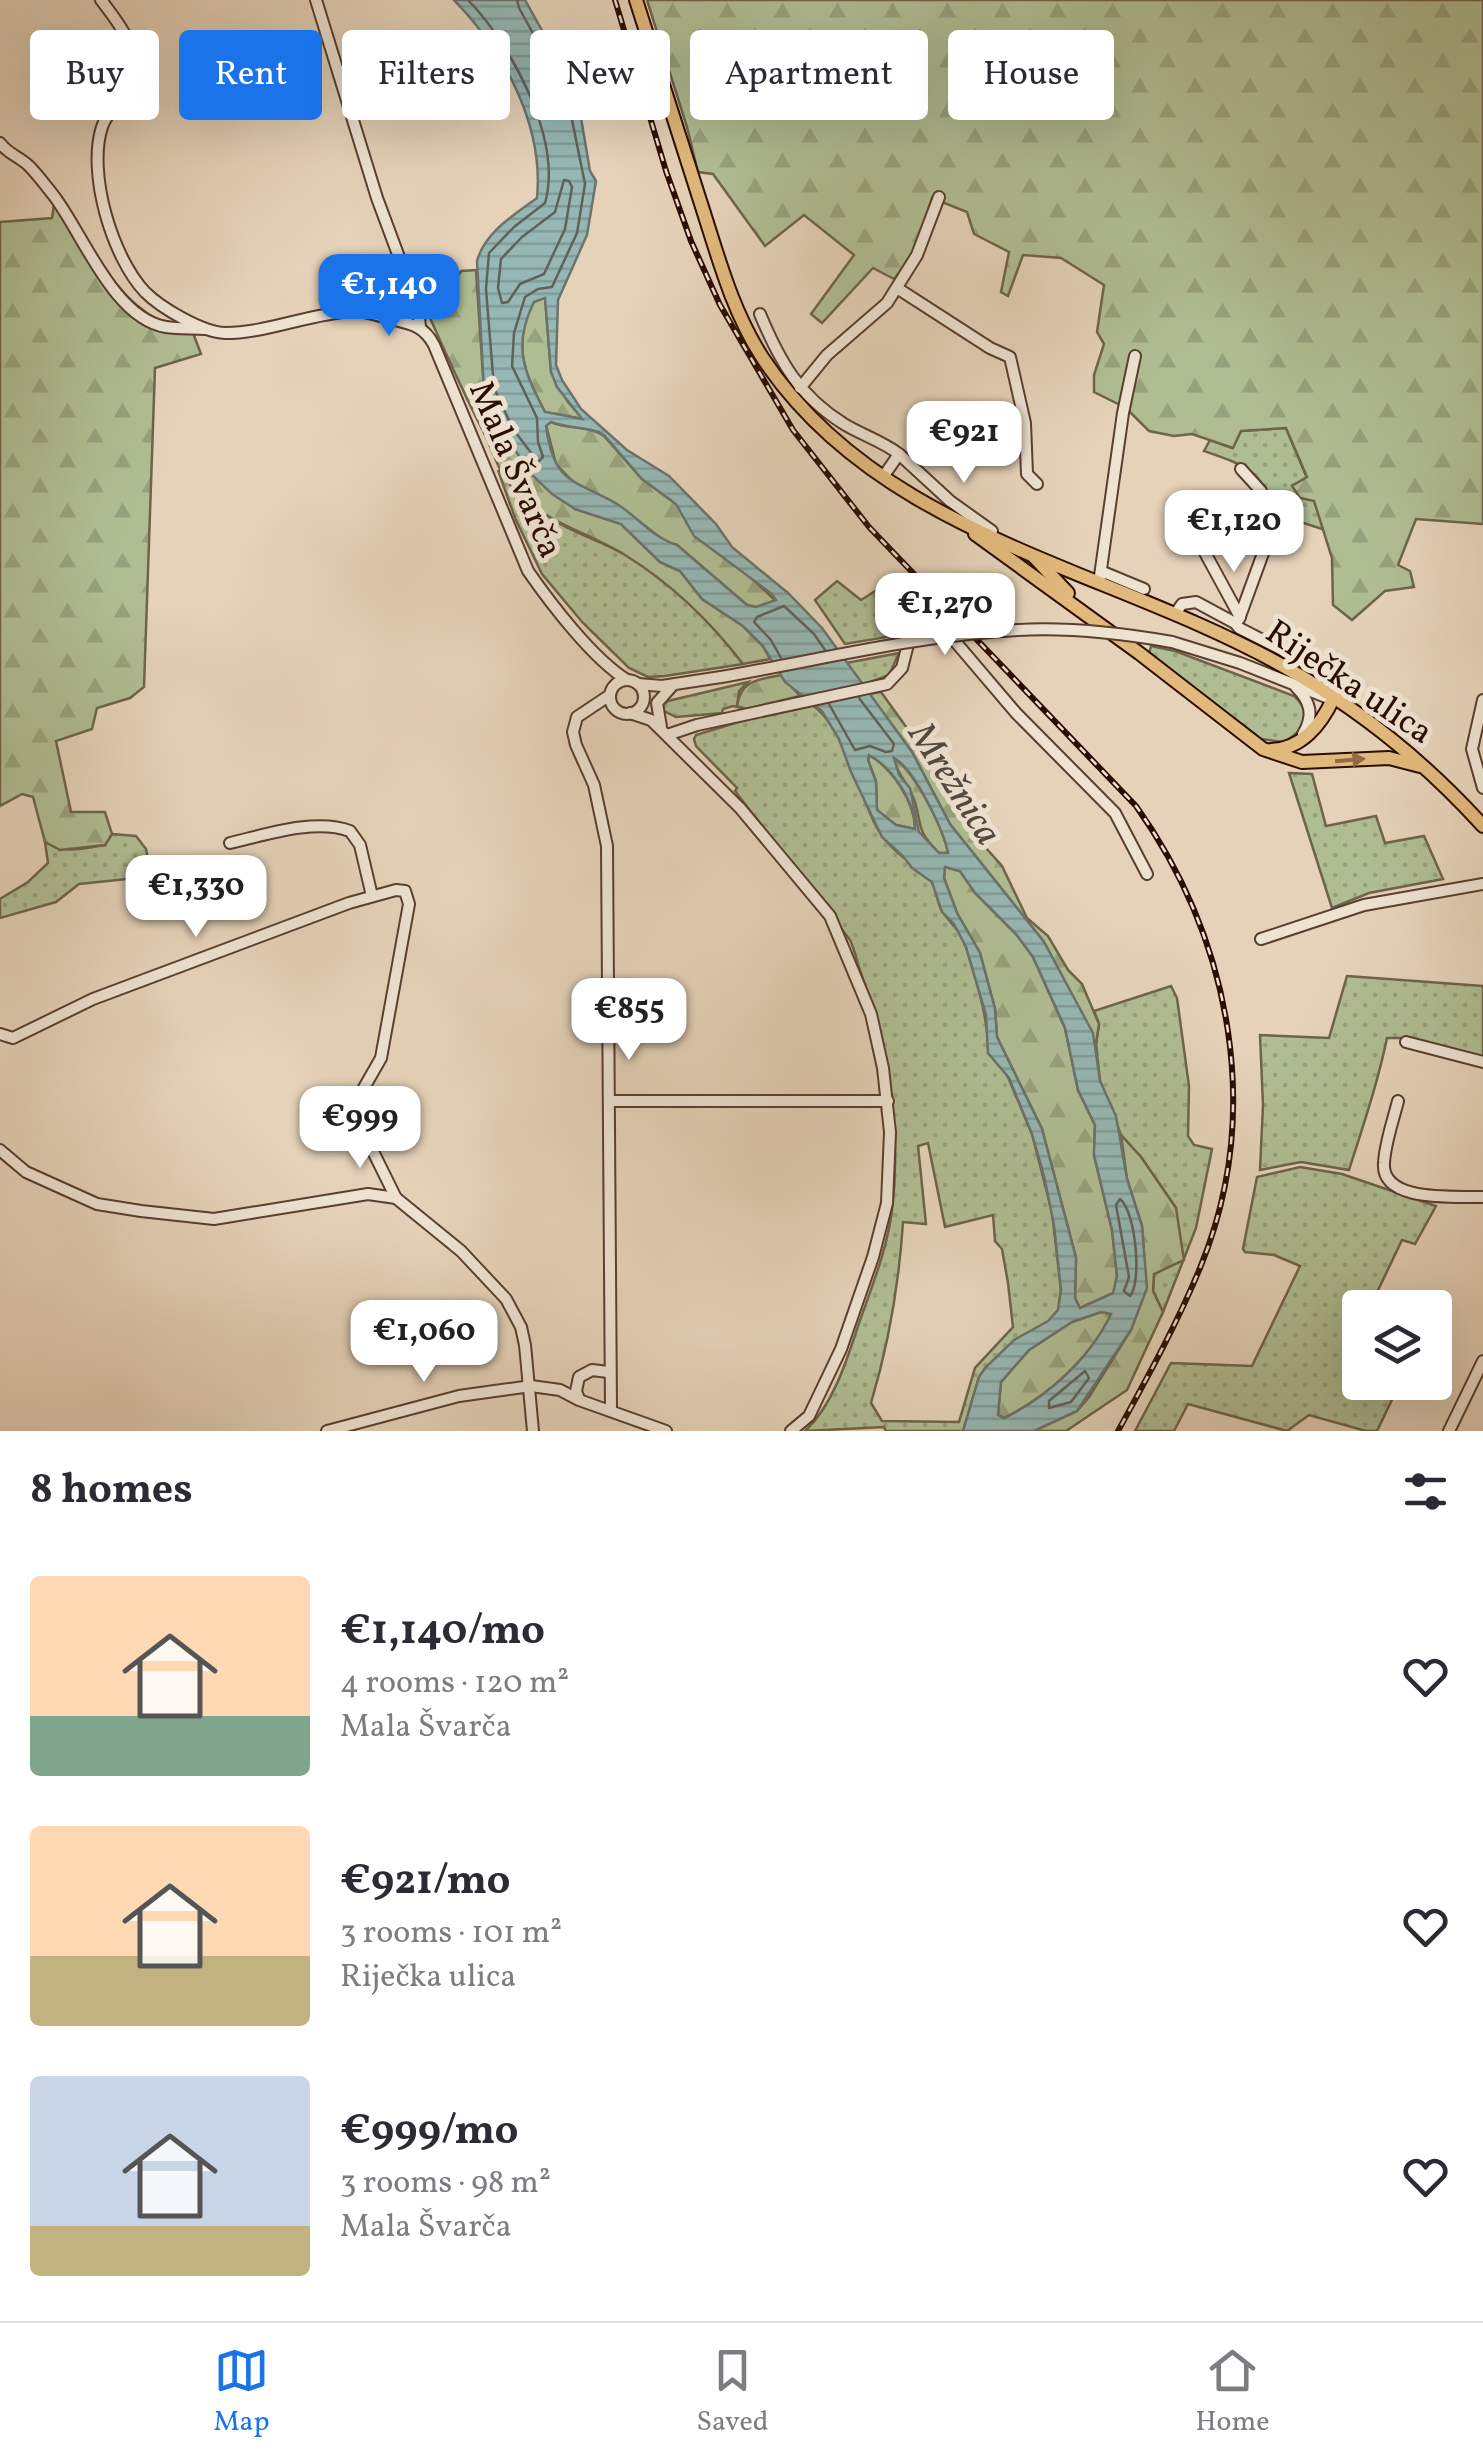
<!DOCTYPE html>
<html lang="en">
<head>
<meta charset="utf-8">
<style>
  body { margin:0; font-family:Vollkorn,serif; background:#f7f7f7; color:#2b2b33; height:100vh; display:flex; flex-direction:column; font-size:38px; white-space:nowrap }
  * { box-sizing:border-box; margin:0 }
  p { font-size:32px; color:#7c7c81 }
  .icon { flex:none; width:55px; height:55px; fill:none; stroke:currentColor; stroke-width:2; stroke-linecap:round; stroke-linejoin:round }
  .map { position:relative; height:1431px; overflow:hidden }
  .sheet { display:flex; flex-direction:column; background:#fff; flex:1 }
  .sheet>* { flex:none }
  .hud { position:absolute; left:30px; top:30px; width:1425px; height:90px; display:flex; gap:20px }
  .buttons { position:absolute; left:1342px; top:1290px; display:grid; gap:20px }
  .buttons a { display:grid; place-items:center; width:110px; height:110px; border-radius:10px; background:#fff; box-shadow:0 10px 40px #0002; font-size:50px }
  .price { position:absolute; translate:-50% -85px; padding:0 22px; border-radius:20px; background:#fff; color:#222; font-size:32px; line-height:65px; filter:drop-shadow(0 2px 5px #0008) }
  .price::after { content:''; position:absolute; left:50%; top:60px; width:30px; height:22px; margin-left:-15px; background:inherit; clip-path:polygon(0 0,100% 0,50% 100%) }
  .price.current { background:#1a73e8; color:#fff }
  ul { padding:0; list-style:none }
  li { display:flex; align-items:center; gap:30px; height:250px; padding:0 30px }
  li span { display:grid; place-items:center; flex:none; width:280px; height:200px; border-radius:10px; color:#555 }
  li>.icon { margin-inline-start:auto }
  span .icon { width:120px; height:120px; fill:#fffc; stroke-width:1 }
  li b { font-size:42px }
  h2 { display:flex; justify-content:space-between; align-items:center; height:120px; padding:0 30px; font-size:42px }
  .chip { padding:0 35px; border-radius:10px; background:#fff; box-shadow:0 10px 40px #0002; font-size:35px; line-height:90px }
  .chip.current { background:#1a73e8; color:#fff }
  .menu { display:flex; justify-content:space-around; align-items:center; height:140px; border-top:2px solid #e1e1e2; background:#fff; font-size:28px; color:#7c7c81 }
  .menu a { display:grid; justify-items:center; gap:5px }
  .menu .current { color:#1a73e8 }
  .map>svg:first-child { display:block }
</style>
</head>
<body>
<div class="map">
<svg width="1483" height="1431" viewBox="0 0 1483 1431">
  <defs>
    <pattern id="grass-dots" width="8" height="8" patternUnits="userSpaceOnUse" patternTransform="scale(2.5)"><rect width="8" height="8" fill="#b0bd93"/><path d="M2 2h.1M6 6h.1" fill="none" stroke="#98a17d" stroke-width="1.8" stroke-linecap="round"/></pattern>
    <pattern id="forest-firs" width="22" height="20" patternUnits="userSpaceOnUse" patternTransform="scale(2.5)"><rect width="22" height="20" fill="#b0bd93"/><path d="M5 1l3.5 6h-7zM16 11l3.5 6h-7z" fill="#98a17d"/></pattern>
    <pattern id="water-rules" width="6" height="5" patternUnits="userSpaceOnUse" patternTransform="scale(2.5)"><rect width="6" height="5" fill="#96b7b3"/><path d="M0 2.5h6" fill="none" stroke="#819c98"/></pattern>
  </defs>
  <rect width="100%" height="100%" fill="#e5d2b8"/>
  <filter id="stains"><feTurbulence type="fractalNoise" baseFrequency=".002" numOctaves="4"/><feColorMatrix values="0 0 0 0 .2 0 0 0 0 .09 0 0 0 0 .02 0 0 0 .5 -.17"/></filter>
  <radialGradient id="worn" r=".72"><stop offset=".6" stop-color="#630" stop-opacity="0"/><stop offset="1" stop-color="#630" stop-opacity=".3"/></radialGradient>
  <g fill="url(#grass-dots)" stroke="#6e644a" stroke-width="2.5" fill-rule="evenodd">
    <path d="M 1286,428 L 1307,478 L 1293,485 L 1314,500 L 1325,530 L 1279,515 C 1259,470 1250,467 1204,451 L 1210,440 L 1232,448 L 1241,431 Z"/>
    <path d="M 498,470 C 517,492 537,510 562,525 C 582,536 605,543 625,554 C 670,582 711,622 743,664 L 665,676 L 648,677 L 629,668 L 583,623 L 542,574 L 515,518 Z"/>
    <polygon points="837,581 861,600 877,590 892,587 904,612 905,634 845,644 815,600"/>
    <path d="M 1151,646 L 1175,651 L 1294,696 C 1314,713 1304,732 1283,742 L 1261,739 L 1149,654 Z"/>
    <polygon points="899,653 889,675 862,685 846,663"/>
    <polygon points="748,682 739,691 737,706 746,709 733,706 723,709 722,713 676,717 662,710 662,705 668,701"/>
    <path d="M 812,705 C 842,724 859,794 876,826 C 888,850 912,862 930,880 C 937,888 936,900 941,909 C 948,922 962,931 966,947 C 976,980 989,1019 988,1053 L 1005,1070 L 1032,1134 L 1052,1212 L 1061,1290 L 1058,1310 L 1048,1322 L 986,1367 L 979,1377 L 963,1431 L 886,1431 L 884,1427 L 805,1431 C 832,1406 846,1363 857,1329 C 870,1291 887,1251 892,1210 C 902,1129 888,1053 862,976 C 857,963 856,953 850,940 L 735,791 L 737,788 L 696,746 L 694,739 L 696,735 L 771,712 ZM 928,1143 L 945,1227 L 993,1215 L 995,1241 L 1002,1249 L 1008,1283 L 1013,1327 L 975,1368 L 959,1422 L 882,1421 L 871,1403 C 889,1343 899,1284 903,1222 L 926,1224 L 918,1146 Z"/>
    <polygon points="1289,773 1312,774 1326,826 1376,816 1385,843 1424,836 1443,879 1369,893 1332,908"/>
    <path d="M 112,834 L 136,836 L 146,849 L 150,869 L 165,891 L 193,873 L 211,889 L 154,916 L 127,879 L 79,884 L 56,902 L 0,918 L 0,899 L 28,882 L 48,863 L 45,842 C 67,854 81,849 104,845 Z"/>
    <path d="M 1347,976 L 1483,986 L 1483,1058 L 1404,1038 L 1387,1038 C 1378,1082 1363,1126 1349,1170 L 1301,1162 L 1260,1170 L 1263,1105 L 1260,1035 L 1329,1038 Z"/>
    <polygon points="1171,986 1177,998 1189,1086 1188,1136 1194,1145 1212,1149 1196,1228 1163,1312 1153,1291 1154,1274 1176,1208 1141,1157 1121,1135 1100,1081 1096,1044 1099,1024 1094,1011"/>
    <polygon points="1300,1167 1342,1174 1436,1206 1415,1244 1402,1240 1370,1307 1360,1308 1360,1323 1343,1350 1360,1361 1360,1382 1399,1385 1377,1431 1366,1431 1309,1415 1287,1431 1188,1404 1174,1431 1135,1431 1171,1363 1252,1366 1300,1266 1274,1255 1245,1252 1243,1249 1257,1177"/>
  </g>
  <g fill="url(#forest-firs)" stroke="#6e644a" stroke-width="2.5">
    <polygon points="647,0 1483,0 1483,524 1416,519 1398,565 1410,571 1414,587 1385,591 1352,620 1333,605 1332,558 1314,501 1300,498 1292,486 1307,477 1286,428 1241,431 1233,448 1192,434 1174,436 1149,431 1126,408 1094,392 1094,375 1104,344 1097,332 1104,285 1061,258 1023,255 1008,296 1001,292 1009,252 974,234 967,212 932,198 914,254 894,279 873,268 822,323 811,314 854,255 804,215 765,246 713,174 698,172 687,127"/>
    <path d="M 56,192 C 88,234 110,296 159,320 C 169,324 180,324 190,325 L 201,354 L 155,368 L 144,687 L 130,698 L 97,708 L 92,729 L 56,741 L 71,812 L 105,812 L 112,834 L 105,845 L 60,850 L 45,842 L 33,797 L 22,794 L 0,806 L 0,222 L 52,218 Z"/>
    <path d="M 408,268 L 436,284 L 455,281 L 461,271 L 476,270 L 484,391 L 505,435 L 575,509 L 621,524 L 660,562 L 680,571 L 702,599 L 743,626 L 763,646 L 770,659 L 743,664 C 711,622 670,583 625,555 C 592,535 555,525 525,500 C 497,476 497,458 482,429 C 455,377 432,322 408,268 Z"/>
    <path d="M 545,297 L 551,372 L 568,402 L 583,419 L 545,412 C 524,372 512,346 533,302 Z"/>
    <path d="M 551,422 C 568,429 590,426 604,436 L 642,479 L 676,504 L 695,536 L 735,563 L 776,601 L 756,607 L 747,605 L 677,545 L 666,542 L 615,503 L 577,486 L 556,464 L 546,425 Z"/>
    <path d="M 781,675 L 800,696 L 746,709 L 737,706 C 741,680 757,680 781,675 Z"/>
    <polygon points="881,692 922,749 977,838 1002,866 1027,918 1048,936 1068,970 1082,984 1099,1024 1096,1044 1044,942 950,824 912,752 869,694"/>
    <path d="M 869,755 C 892,768 915,802 915,829 L 896,825 L 877,810 L 876,781 L 868,760 Z"/>
    <path d="M 893,758 C 914,769 944,830 948,853 L 939,853 C 916,829 923,831 915,802 C 910,786 897,774 893,758 Z"/>
    <polygon points="945,867 960,871 975,893 1016,934 1033,957 1065,1028 1078,1090 1095,1125 1094,1155 1112,1230 1117,1276 1114,1293 1080,1308 1075,1298 1076,1258 1042,1129 997,1037 995,1009 980,953 957,913 944,878"/>
    <polygon points="1121,1135 1141,1157 1176,1208 1184,1260 1154,1274 1153,1291 1163,1312 1127,1390 1066,1431 1034,1431 1077,1411 1089,1397 1131,1330 1146,1288 1142,1226 1127,1179"/>
    <path d="M 1101,1312 L 1112,1314 C 1090,1358 1049,1396 1004,1418 L 998,1415 L 1001,1382 L 1029,1350 L 1072,1322 Z"/>
  </g>
  <path fill="url(#water-rules)" stroke="#6b736c" stroke-width="2.5" fill-rule="evenodd" d="M 454,0 L 525,0 L 558,59 L 580,112 L 590,171 L 596,181 L 587,235 L 558,300 L 556,365 L 562,380 L 581,409 L 627,450 L 669,476 L 716,524 L 732,547 L 788,593 L 822,628 L 912,752 L 950,824 L 1044,942 L 1093,1033 L 1100,1081 L 1116,1116 L 1127,1179 L 1142,1226 L 1147,1288 L 1131,1330 L 1077,1411 L 1034,1431 L 963,1431 L 979,1377 L 986,1367 L 1014,1340 L 1048,1321 L 1058,1310 L 1061,1290 L 1054,1225 L 1044,1176 L 1032,1134 L 1009,1078 L 988,1053 L 986,1015 L 966,947 L 954,924 L 942,912 L 932,882 L 912,868 L 903,856 L 882,837 L 851,772 L 839,739 L 822,711 L 785,682 L 763,646 L 743,626 L 702,599 L 680,571 L 660,562 L 621,524 L 575,509 L 552,494 L 531,474 L 505,435 L 484,391 L 477,261 C 485,232 514,215 537,198 C 544,125 504,51 454,0 ZM 545,298 L 551,372 L 557,387 L 582,419 L 545,412 C 524,372 512,346 534,302 ZM 551,422 C 568,429 590,426 604,435 L 642,479 L 676,504 L 694,536 L 772,594 L 776,600 L 756,607 L 747,605 L 677,545 C 653,538 638,517 617,504 C 575,479 554,486 546,426 ZM 869,755 C 892,767 916,803 915,829 L 896,825 L 877,810 L 876,782 L 868,760 ZM 894,758 C 914,768 944,831 948,853 L 939,853 L 919,832 L 910,788 L 899,775 ZM 945,867 L 960,871 L 975,893 L 1016,934 L 1033,957 L 1065,1028 L 1078,1090 L 1095,1125 L 1094,1155 L 1112,1230 L 1117,1276 L 1113,1293 L 1080,1308 L 1075,1298 L 1076,1258 L 1042,1129 L 997,1037 L 995,1009 L 980,953 L 957,913 L 944,878 ZM 1101,1312 L 1111,1314 C 1090,1358 1048,1397 1004,1418 L 998,1415 L 1001,1382 L 1029,1350 L 1072,1322 Z"/>
  <g fill="none" stroke-linecap="round" stroke-linejoin="round">
    <g stroke="#60625a" stroke-width="2.5">
      <path d="M 468,0 C 511,44 563,140 545,203 L 514,227 L 489,253 L 486,289 L 494,388 L 513,429 L 538,462 L 543,457 L 538,442 L 537,418 L 512,366 L 514,333 L 525,297 L 538,289 L 552,287 L 577,233 L 585,184 L 571,115 L 550,64 L 519,8 L 517,0"/>
      <polygon points="564,180 569,181 572,187 565,229 544,274 520,284 508,302 502,303 498,288 501,259 522,237 555,212"/>
      <polyline points="781,658 771,640 754,622 757,617 784,606 814,634 825,650"/>
      <polyline points="829,704 855,750 870,746 886,752 892,751 894,744 859,698"/>
      <path d="M 1120,1199 C 1136,1212 1142,1282 1130,1296 L 1124,1291 L 1129,1277 L 1116,1205 Z"/>
      <polygon points="1085,1371 1089,1378 1071,1402 1049,1408 1049,1401"/>
    </g>
    <defs>
      <g id="minor">
        <path d="M 101,0 C 115,18 135,44 135,67 C 135,90 109,106 102,127 C 87,173 112,257 145,292 C 161,308 202,332 225,333 C 268,333 311,313 354,311 C 366,311 380,316 391,319 C 412,324 424,326 434,345 L 528,571 C 551,604 593,659 627,680"/>
        <polyline points="316,0 377,198 418,308 420,327"/>
        <path d="M 0,143 C 8,154 20,157 29,166 C 38,175 46,186 54,196 C 83,234 114,319 166,327 C 179,329 192,328 205,329"/>
        <polyline points="897,288 990,348 1010,357 1025,423 1027,474 1037,484"/>
        <path d="M 760,314 C 780,362 799,396 844,424 C 862,435 882,441 899,454 L 883,477"/>
        <polyline points="800,388 827,355 887,303 917,255 939,197"/>
        <polyline points="899,454 950,501 992,531"/>
        <polyline points="1197,538 1240,617"/>
        <polyline points="1103,572 1144,589"/>
        <polyline points="1099,583 1123,413 1135,356"/>
        <polyline points="1175,614 1182,604 1196,602 1235,623 1239,619 1273,526 1261,491 1241,469"/>
        <polyline points="1235,623 1239,628 1306,662"/>
        <polyline points="1172,642 1240,663 1326,697"/>
        <circle cx="627" cy="697" r="17"/>
        <polyline points="638,684 662,686 721,677"/>
        <path d="M 1296,687 C 1311,702 1314,716 1303,734"/>
        <polyline points="610,695 577,717 573,732 576,745 594,785 607,846 611,1410"/>
        <polyline points="1483,700 1472,749 1483,788"/>
        <polyline points="630,713 651,720 740,808 830,916 871,1014 883,1068 890,1132 887,1203 873,1257 841,1349 809,1416 791,1431"/>
        <polyline points="661,727 657,703 672,686"/>
        <polyline points="667,735 697,725 887,684 902,668 914,620 919,616 930,617 942,626 1016,713 1115,813 1147,874"/>
        <path d="M 230,843 C 265,835 315,818 350,831 L 360,845 L 372,896"/>
        <polyline points="1261,939 1364,905 1483,884"/>
        <polyline points="0,1034 13,1038 93,999 349,903 396,890 405,891 409,904 381,1058 357,1100 357,1119 396,1198 461,1251 506,1299 521,1327 525,1345 533,1431"/>
        <polyline points="1406,1042 1483,1062"/>
        <polyline points="609,1101 888,1101"/>
        <path d="M 1398,1101 C 1393,1121 1385,1143 1384,1163 C 1381,1203 1455,1196 1483,1197"/>
        <polyline points="0,1150 26,1172 97,1204 141,1211 214,1219 368,1194 396,1198"/>
        <polyline points="579,1399 576,1391 579,1377 592,1370 608,1372"/>
        <polyline points="327,1431 459,1396 531,1386 560,1390 579,1400 666,1431"/>
        <polyline points="1449,1431 1483,1361"/>
      </g>
      <g id="major">
        <path d="M 636,0 C 658,70 680,140 703,210 C 719,260 733,312 762,357 C 879,535 1109,568 1283,666 C 1358,708 1425,762 1483,826"/>
        <polyline points="975,534 1139,653 1263,749 1302,762 1389,758 1420,766"/>
        <polyline points="1034,557 1068,593"/>
        <path d="M 1271,750 C 1301,749 1321,725 1333,699"/>
      </g>
    </defs>
    <use href="#minor" stroke="#5a3e30" stroke-width="14"/>
    <use href="#major" stroke="#2b0c02" stroke-width="16"/>
    <use href="#minor" stroke="#eee2d1" stroke-width="10"/>
    <use href="#major" stroke="#e2b97c" stroke-width="12"/>
    <defs>
      <path id="rail" d="M 615,0 L 666,171 L 691,241 L 720,305 L 793,430 L 869,527 L 1136,806 C 1231,940 1264,1113 1200,1268 C 1177,1324 1147,1378 1118,1431"/>
    </defs>
    <use href="#rail" stroke="#2b0c02" stroke-width="6"/>
    <use href="#rail" stroke="#eee2d1" stroke-width="2.5" stroke-dasharray="8" stroke-linecap="butt"/>
    <defs>
      <path id="minor-bridge" d="M 721,677 C 819,660 919,635 1018,630 C 1070,627 1121,633 1172,642"/>
    </defs>
    <use href="#minor-bridge" stroke="#5a3e30" stroke-width="14" stroke-linecap="butt"/>
    <use href="#minor-bridge" stroke="#eee2d1" stroke-width="10"/>
  </g>
  <defs><path id="oneway-solid" d="M-6-.8H1V-3.2L6.5 0L1 3.2V.8H-6Z" transform="scale(2.5)"/></defs>
  <use fill="#906b45" href="#oneway-solid" transform="translate(1350 760) rotate(-5)"/>
  <g text-anchor="middle" stroke-width="10" stroke-linejoin="round" paint-order="stroke">
    <g font-size="35" fill="#2b0c02" stroke="#eee2d1">
      <text transform="translate(517 469) rotate(67)" y="12">Mala Švarča</text>
      <text transform="translate(1350 681) rotate(34)" y="12">Riječka ulica</text>
    </g>
    <g font-size="38" font-style="italic" fill="#504840" stroke="#eee2d1">
      <text transform="translate(956 783) rotate(57)" y="13">Mrežnica</text>
    </g>
  </g>
  <rect width="100%" height="100%" filter="url(#stains)"/>
  <rect width="100%" height="100%" fill="url(#worn)"/>
</svg>
<div class="buttons">
<a><svg class="icon" aria-label="layers" viewBox="0 0 24 24"><path d="M12 4l9 5-9 5-9-5zM3 14l9 5 9-5"/></svg></a>
</div>
<b class="price current" style="left:389px;top:339px">€1,140</b>
<b class="price" style="left:964px;top:486px">€921</b>
<b class="price" style="left:1234px;top:575px">€1,120</b>
<b class="price" style="left:945px;top:658px">€1,270</b>
<b class="price" style="left:196px;top:940px">€1,330</b>
<b class="price" style="left:629px;top:1063px">€855</b>
<b class="price" style="left:360px;top:1171px">€999</b>
<b class="price" style="left:424px;top:1385px">€1,060</b>
<div class="hud">
<a class="chip">Buy</a>
<a class="chip current">Rent</a>
<a class="chip">Filters</a>
<a class="chip">New</a>
<a class="chip">Apartment</a>
<a class="chip">House</a>
</div>
</div>
<section class="sheet">
<h2>8 homes<svg class="icon" aria-label="filters" viewBox="0 0 24 24"><path d="M4 7h16M4 17h16"/><circle cx="9" cy="7" r="2"/><circle cx="15" cy="17" r="2"/></svg></h2>
<ul>
<li><span style="background:linear-gradient(#ffd9b3 70%,#7fa58c 0)"><svg class="icon" aria-label="home" viewBox="0 0 24 24"><path d="M3 11l9-7 9 7M6 9v11h12V9"/></svg></span><div><b>€1,140/mo</b><p>4 rooms · 120 m²</p><p>Mala Švarča</p></div><svg class="icon" aria-label="heart" viewBox="0 0 24 24"><path d="M12 20l-8-8c-3-5 5-10 8-4 3-6 11-1 8 4z"/></svg></li>
<li><span style="background:linear-gradient(#ffd9b3 65%,#c2b280 0)"><svg class="icon" aria-label="home" viewBox="0 0 24 24"><path d="M3 11l9-7 9 7M6 9v11h12V9"/></svg></span><div><b>€921/mo</b><p>3 rooms · 101 m²</p><p>Riječka ulica</p></div><svg class="icon" aria-label="heart" viewBox="0 0 24 24"><path d="M12 20l-8-8c-3-5 5-10 8-4 3-6 11-1 8 4z"/></svg></li>
<li><span style="background:linear-gradient(#c9d6e8 75%,#c2b280 0)"><svg class="icon" aria-label="home" viewBox="0 0 24 24"><path d="M3 11l9-7 9 7M6 9v11h12V9"/></svg></span><div><b>€999/mo</b><p>3 rooms · 98 m²</p><p>Mala Švarča</p></div><svg class="icon" aria-label="heart" viewBox="0 0 24 24"><path d="M12 20l-8-8c-3-5 5-10 8-4 3-6 11-1 8 4z"/></svg></li>
</ul>
</section>
<nav class="menu">
<a class="current"><svg class="icon" aria-label="map" viewBox="0 0 24 24"><path d="M3 6l6-2 6 2 6-2v14l-6 2-6-2-6 2zM9 4v14M15 6v14"/></svg>Map</a>
<a><svg class="icon" aria-label="saved" viewBox="0 0 24 24"><path d="M7 4h10v16l-5-4-5 4z"/></svg>Saved</a>
<a><svg class="icon" aria-label="home" viewBox="0 0 24 24"><path d="M3 11l9-7 9 7M6 9v11h12V9"/></svg>Home</a>
</nav>
</body>
</html>
